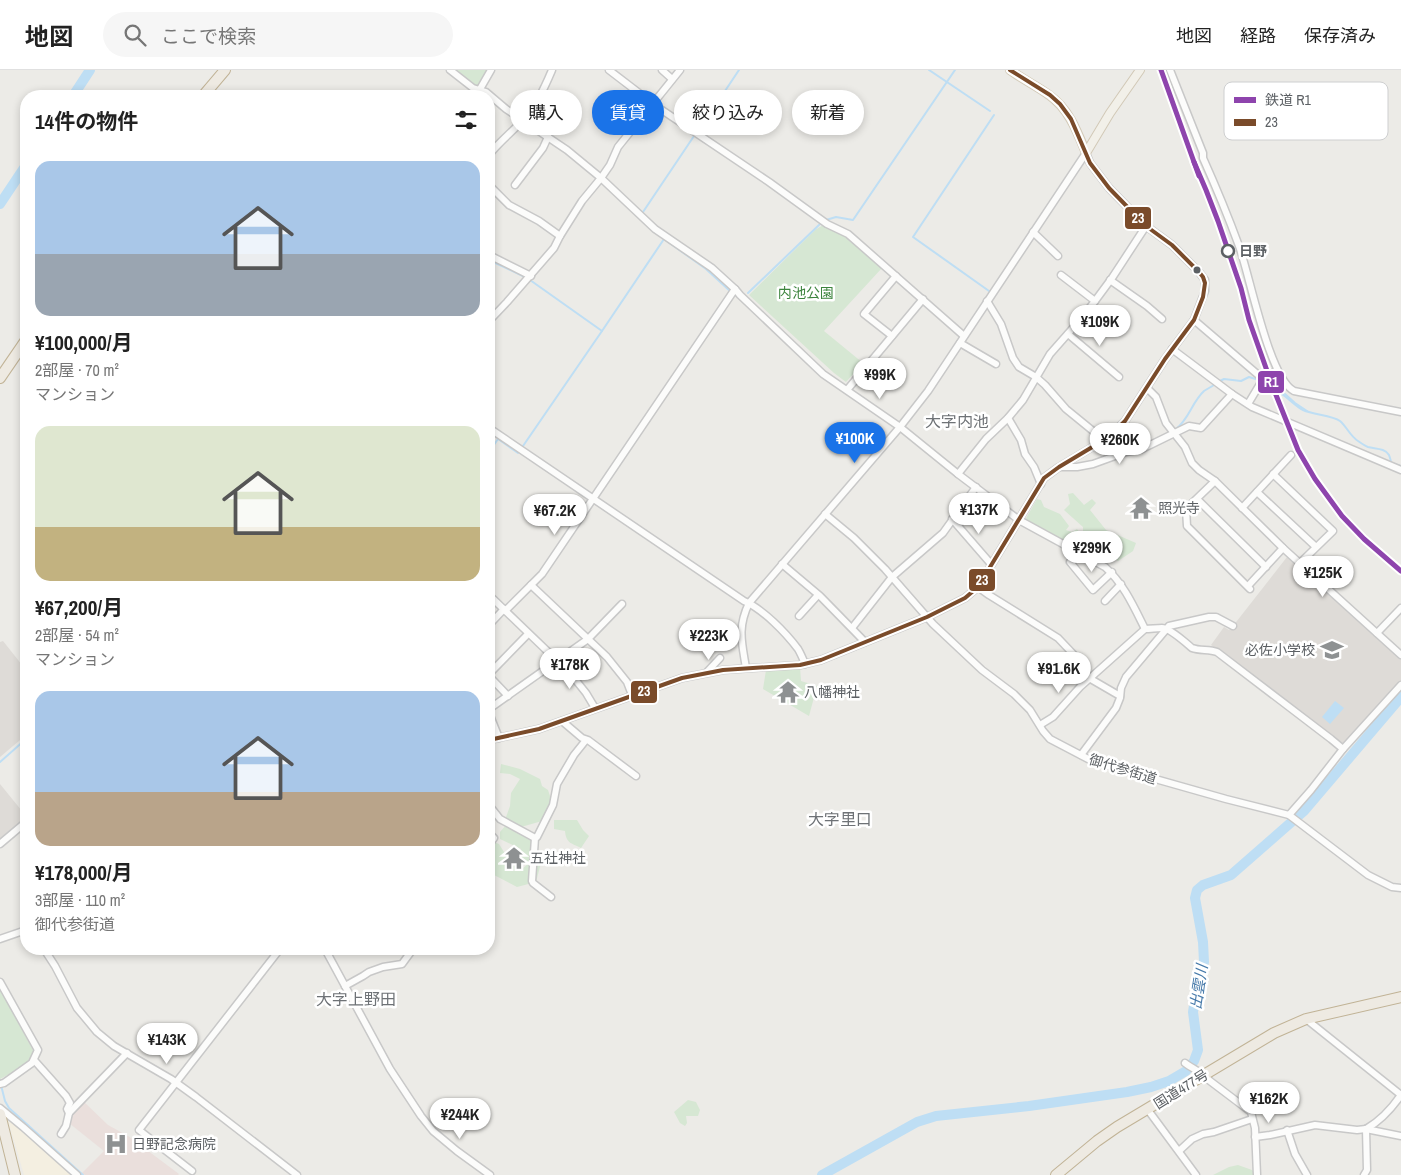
<!DOCTYPE html>
<html lang="ja">
<head>
<meta charset="utf-8">
<style>
  body { margin:0; font-family:"Archivo Narrow","Noto Sans JP",sans-serif; background:#f6f6f6; color:#222; height:100vh; display:flex; flex-direction:column; font-size:19px; white-space:nowrap }
  * { box-sizing:border-box; margin:0 }
  p { font-size:16px; color:#767676 }
  .icon { flex:none; width:28px; height:28px; fill:none; stroke:currentColor; stroke-width:2; stroke-linecap:round; stroke-linejoin:round }
  .map { position:relative; flex:1; overflow:hidden }
  .sheet { position:absolute; left:20px; top:20px; width:475px; height:865px; display:flex; flex-direction:column; background:#fff; border-radius:20px; box-shadow:0 2px 8px #0003 }
  .sheet>* { flex:none }
  .top-card { position:absolute; left:510px; top:20px; width:475px; height:45px; display:flex; gap:10px }
  .price { position:absolute; translate:-50% -42px; padding:0 11px; border-radius:18px; background:#fff; color:#222; font-size:16px; line-height:32px; filter:drop-shadow(0 1px 2px #0008) }
  .price::after { content:''; position:absolute; left:50%; top:30px; width:15px; height:11px; margin-left:-8px; background:inherit; clip-path:polygon(0 0,100% 0,50% 100%) }
  .price.selected { background:#1a73e8; color:#fff }
  ul { padding:0; list-style:none }
  li { display:grid; align-content:center; gap:10px; height:265px; padding:0 15px }
  li span { display:grid; place-items:center; height:155px; border-radius:15px; color:#555 }
  li>.icon { margin-inline-start:auto }
  span .icon { width:90px; height:90px; fill:#fffc; stroke-width:1 }
  li b { font-size:21px }
  h2 { display:flex; justify-content:space-between; align-items:center; height:60px; padding:0 15px; font-size:21px }
  .pill { padding:0 18px; border-radius:22px; background:#fff; box-shadow:0 2px 8px #0003; font-size:18px; line-height:45px }
  .pill.selected { background:#1a73e8; color:#fff }
  header { display:flex; align-items:center; gap:30px; box-sizing:border-box; height:70px; padding:0 25px; background:#fff; border-bottom:1px solid #e0e0e0 }
  header strong { font-size:24px }
  nav { display:flex; gap:28px; margin-inline-start:auto; font-size:18px }
  .search { width:350px; height:45px; background:#f6f6f6; display:flex; align-items:center; gap:12px; box-sizing:border-box; padding:0 18px; border-radius:28px; color:#767676; font-size:19px }
  .map>svg:first-child { display:block }
</style>
</head>
<body>
<header>
<strong>地図</strong>
<div class="search"><svg class="icon" aria-label="search" viewBox="0 0 24 24"><circle cx="10" cy="10" r="6"/><path d="M15 15l6 6"/></svg>ここで検索</div>
<nav><a>地図</a><a>経路</a><a>保存済み</a></nav>
</header>
<div class="map">
<svg width="1401" height="1105" viewBox="0 0 1401 1105">
  <rect width="100%" height="100%" fill="#ecebe7"/>
  <polygon fill="#f4efe1" points="7,1047 75,1105 24,1105"/>
  <g fill="#dedbd7">
    <polygon points="1287,487 1401,589 1401,611 1342,676 1211,575 1224,557 1229,560 1233,556"/>
    <polygon points="3,571 26,600 26,665 0,687 0,572"/>
    <polygon points="0,714 26,746 26,748 0,770"/>
  </g>
  <polygon fill="#eadfdc" points="84,1032 108,1055 128,1066 179,1104 178,1105 85,1105 82,1103 104,1081 69,1053 71,1045"/>
  <g fill="#d6e7d3">
    <polygon points="451,0 489,0 479,18"/>
    <polygon points="823,155 844,166 882,198 824,261 863,293 846,312 834,303 749,225 815,160"/>
    <polygon points="1073,423 1084,435 1092,429 1096,433 1090,440 1106,460 1136,473 1133,481 1118,491 1103,479 1094,486 1025,450 1037,429 1041,430 1044,437 1060,444 1069,456 1066,460 1072,462 1077,459 1080,463 1083,463 1083,457 1064,440 1070,434 1068,424"/>
    <polygon points="800,597 801,611 817,616 809,646 763,619 766,600"/>
    <polygon points="501,694 520,699 540,709 542,716 548,720 551,729 548,743 542,751 521,757 505,750 510,736 511,723 520,709 510,704 500,703"/>
    <path d="M 554,750 L 577,750 L 583,760 L 589,766 L 581,778 C 571,773 566,773 565,761 L 554,759 Z"/>
    <polygon points="506,755 540,768 536,781 541,793 536,812 517,817 494,805 489,801 489,777 494,772 499,774 511,793 522,799 529,793 517,788 521,779 500,769 500,762"/>
    <polygon points="0,919 34,982 30,993 0,1009"/>
    <polygon points="688,1030 696,1032 700,1040 698,1046 686,1046 687,1053 685,1056 680,1053 674,1042"/>
    <polygon points="1238,1095 1252,1100 1257,1105 1213,1105 1229,1097"/>
  </g>
  <polygon fill="#bedef4" points="1335,631 1344,638 1330,654 1322,647"/>
  <g fill="none" stroke-linecap="round" stroke-linejoin="round">
    <g stroke="#bedef4" stroke-width="2">
      <polyline points="929,0 990,41"/>
      <polyline points="699,60 739,0"/>
      <polyline points="643,142 694,66"/>
      <polyline points="826,150 836,147 853,150 955,0"/>
      <polyline points="489,190 525,207"/>
      <polyline points="530,210 602,261 664,169 706,199 730,221"/>
      <polyline points="989,221 913,167 994,45"/>
      <polyline points="748,223 820,154"/>
      <polyline points="1220,311 1224,309 1241,311 1249,307 1259,310"/>
      <path d="M 1263,313 L 1271,320 C 1282,320 1293,335 1303,340 C 1314,345 1332,345 1340,351 C 1347,357 1350,366 1358,371 C 1361,373 1365,376 1368,377 C 1375,379 1385,378 1389,385 C 1390,388 1391,390 1391,393 L 1401,396"/>
      <polyline points="1285,324 1295,333 1307,341"/>
      <path d="M 1176,359 C 1189,349 1192,332 1204,321 C 1207,319 1211,317 1214,315"/>
      <polyline points="523,376 602,261"/>
      <polyline points="489,382 498,369 518,383"/>
      <polyline points="0,692 26,669"/>
      <polyline points="1,1015 5,1031 9,1038 83,1105"/>
    </g>
    <g stroke="#bedef4" stroke-width="10">
      <polyline points="73,26 90,0"/>
      <polyline points="0,134 26,95"/>
      <polyline points="822,1105 917,1052 936,1046 1029,1036 1127,1022 1151,1017 1169,1011 1186,1001 1194,991 1198,980 1193,942 1196,923 1204,892 1203,872 1195,828 1197,820 1203,815 1231,805 1304,741 1401,627"/>
    </g>
    <defs>
      <g id="minor">
        <path d="M 450,0 L 473,18 L 486,22 L 506,39 L 567,80 L 601,108 L 655,159 L 712,198 L 735,219 L 740,225 L 823,304 L 900,357 L 958,404 L 1019,450 L 1105,497 C 1124,514 1134,537 1145,559"/>
        <polyline points="609,0 639,23 648,33 653,34 769,112 827,154 848,164 964,266"/>
        <polyline points="662,0 672,9"/>
        <path d="M 1170,0 L 1203,83 L 1203,88 C 1216,117 1228,146 1239,176 C 1250,206 1269,308 1294,321 L 1401,342"/>
        <polyline points="476,26 491,0"/>
        <path d="M 489,85 C 498,73 511,63 522,51 C 536,36 544,19 552,0"/>
        <polyline points="489,115 509,135 539,151 560,166"/>
        <polyline points="515,115 543,78 548,67"/>
        <polyline points="1033,162 1058,186"/>
        <polyline points="489,185 531,206"/>
        <polyline points="1061,205 1095,231"/>
        <polyline points="1110,210 1147,236 1162,249"/>
        <polyline points="987,231 1001,254 1013,288 1019,297 1036,307 1045,315 1066,339 1104,370"/>
        <polyline points="1194,250 1263,309 1269,306 1277,300"/>
        <polyline points="489,251 507,232 554,178 560,166 582,131 601,108 610,95 618,77 680,0"/>
        <polyline points="1068,264 1119,307"/>
        <polyline points="892,266 864,244 896,206"/>
        <polyline points="960,273 996,294"/>
        <polyline points="1172,279 1232,324 1252,337 1401,400"/>
        <polyline points="1147,318 1156,327 1166,353 1185,377 1192,393 1199,400 1215,411 1283,478 1401,585"/>
        <polyline points="847,320 923,229"/>
        <polyline points="1248,334 1263,309"/>
        <polyline points="1008,348 1021,370 1025,384 1034,397 1041,414"/>
        <path d="M 489,358 L 744,531 C 763,539 786,563 798,579 C 801,584 803,589 805,594"/>
        <polyline points="1060,397 1077,397 1093,394 1126,382 1142,379 1189,356 1201,358 1232,324"/>
        <polyline points="958,404 986,369 1008,348 1023,330 1050,284 1080,250 1095,231 1112,208 1146,156"/>
        <polyline points="1273,404 1333,461 1300,493"/>
        <polyline points="1215,411 1186,439 1187,456 1250,519"/>
        <polyline points="1257,422 1316,477"/>
        <polyline points="1198,430 1266,497"/>
        <polyline points="1242,438 1291,385"/>
        <polyline points="825,444 854,468 885,499 933,554 982,600 1014,624 1030,640 1043,661 1050,669 1092,691 1226,729 1289,745 1368,805 1392,817 1401,818"/>
        <polyline points="952,449 991,494"/>
        <polyline points="1079,482 1070,492 1093,520 1112,502"/>
        <polyline points="782,494 820,526 865,572"/>
        <polyline points="531,515 607,587 627,612 632,625"/>
        <polyline points="1248,516 1283,478"/>
        <polyline points="978,517 989,525 1058,568 1076,587 1089,608 1120,626"/>
        <polyline points="489,525 570,603 586,623 595,638"/>
        <polyline points="1105,531 1121,514"/>
        <polyline points="505,541 542,504 735,219"/>
        <polyline points="799,546 818,525"/>
        <polyline points="489,555 504,539"/>
        <polyline points="852,558 892,507 943,463 976,417"/>
        <polyline points="1377,563 1401,538"/>
        <path d="M 746,598 C 742,573 737,558 749,533 L 900,357 L 928,321 L 1086,83"/>
        <polyline points="706,603 720,588"/>
        <polyline points="489,604 528,564"/>
        <polyline points="489,606 508,626"/>
        <polyline points="489,639 588,569 622,534"/>
        <polyline points="489,643 499,668"/>
        <polyline points="562,651 582,668 588,670 636,706"/>
        <path d="M 1040,655 L 1053,647 L 1080,617 L 1145,559 C 1151,559 1156,558 1162,558 C 1170,558 1186,573 1192,578 C 1200,581 1209,579 1217,582 L 1331,669 L 1343,679 L 1311,720 L 1289,745"/>
        <polyline points="489,670 539,659 682,608 723,600 800,595 821,590 927,547 965,528 978,517 1044,408 1059,397 1104,370 1114,362 1125,351 1165,289 1194,250 1205,221 1205,210 1199,202 1172,175 1146,156 1109,118 1090,93 1086,83"/>
        <polyline points="1343,679 1401,615"/>
        <polyline points="1081,685 1116,638 1120,628 1121,618 1126,607 1169,556 1209,547 1216,547 1233,556"/>
        <polyline points="489,735 500,749 535,768"/>
        <polyline points="489,763 494,768 489,775"/>
        <polyline points="0,774 26,752"/>
        <polyline points="551,827 533,813 532,811 535,768 537,767 553,735 557,714 574,685 586,670"/>
        <polyline points="0,869 26,860"/>
        <polyline points="44,879 55,896 77,938 97,962 114,976 171,1009 196,1027 297,1105"/>
        <polyline points="325,879 390,999 421,1046 433,1061 457,1081 490,1105"/>
        <polyline points="0,912 38,980 32,993 4,1013 0,1014"/>
        <polyline points="345,916 363,906 369,902 383,897 402,894 413,879"/>
        <polyline points="1306,949 1401,1025"/>
        <polyline points="34,990 66,1026 70,1033 67,1039 69,1043"/>
        <path d="M 1185,993 C 1193,999 1203,1003 1210,1011 L 1251,1042 L 1255,1058 L 1257,1105"/>
        <polyline points="0,1038 23,1057 77,1105"/>
        <polyline points="1148,1040 1196,1105"/>
        <path d="M 1366,1059 C 1380,1051 1392,1038 1401,1025"/>
        <polyline points="1287,1060 1295,1084 1307,1105"/>
        <polyline points="61,1064 66,1056 69,1043 127,983"/>
        <polyline points="1255,1067 1270,1065 1315,1055 1357,1060 1366,1059 1401,1066"/>
        <polyline points="1179,1081 1192,1069 1203,1064 1214,1062 1252,1049"/>
        <polyline points="192,1101 139,1060 280,879"/>
        <polyline points="1364,1105 1367,1100 1366,1059"/>
      </g>
      <g id="major">
        <path d="M 1010,0 C 1022,9 1037,16 1049,25 C 1069,39 1077,61 1086,83"/>
        <polyline points="1086,83 1110,43 1140,0"/>
      </g>
      <g id="highway">
        <polyline points="203,26 225,0"/>
        <polyline points="0,308 26,270"/>
        <polyline points="0,1044 15,1105"/>
        <polyline points="1056,1105 1097,1071 1117,1057 1274,963 1306,949 1401,927"/>
      </g>
    </defs>
    <use href="#minor" stroke="#c8c8c8" stroke-width="9"/>
    <use href="#major" stroke="#d2c9b7" stroke-width="10"/>
    <use href="#highway" stroke="#c1b396" stroke-width="12"/>
    <use href="#minor" stroke="#fcfcfb" stroke-width="6"/>
    <use href="#major" stroke="#f2f0e9" stroke-width="8"/>
    <use href="#highway" stroke="#eeeae2" stroke-width="10"/>
    <defs>
      <polyline id="bus-1" points="489,670 539,659 682,608 723,600 800,595 821,590 927,547 965,528 978,517 1044,408 1059,397 1104,370 1114,362 1125,351 1165,289 1194,250 1203,227 1205,213 1203,207 1199,202 1172,175 1146,156 1109,118 1090,93 1071,49 1060,34 1050,25 1010,0"/>
    </defs>
    <use href="#bus-1" stroke="#fff" stroke-width="8"/>
    <use href="#bus-1" stroke="#7a4b2a" stroke-width="4"/>
    <defs>
      <g id="rail-1">
        <polyline points="1161,0 1199,106"/>
        <polyline points="1194,92 1206,120 1218,151 1241,218 1249,250 1272,315 1298,380 1315,409 1342,446 1364,469 1401,501"/>
      </g>
    </defs>
    <use href="#rail-1" stroke="#fff" stroke-width="9"/>
    <use href="#rail-1" stroke="#8e44ad" stroke-width="5"/>
  </g>
  <defs>
    <symbol id="temple-bare" viewBox="-9 -9 18 18"><path d="M0-6L5-2H3V0L6.5 2.5H4V6H1.5V3h-3V6H-4V2.5H-6.5L-3 0V-2H-5Z" fill="#8e9192" stroke="#fff" stroke-width="2.5" paint-order="stroke"/></symbol>
    <symbol id="school-bare" viewBox="-9 -9 18 18"><path d="M0-5L7-2L0 1L-7-2ZM-4 1L0 2.5L4 1V4Q0 6-4 4Z" fill="#8e9192" stroke="#fff" stroke-width="2.5" paint-order="stroke"/></symbol>
    <symbol id="hospital-bare" viewBox="-9 -9 18 18"><path d="M-5-5h3v3.5h4V-5h3V5h-3V1.5h-4V5h-3Z" fill="#8e9192" stroke="#fff" stroke-width="2.5" paint-order="stroke"/></symbol>
  </defs>
  <g fill-rule="evenodd">
    <use href="#temple-bare" x="1125" y="422" width="32" height="32"/>
    <use href="#school-bare" x="1316" y="564" width="32" height="32"/>
    <use href="#temple-bare" x="772" y="606" width="32" height="32"/>
    <use href="#temple-bare" x="498" y="772" width="32" height="32"/>
    <use href="#hospital-bare" x="100" y="1058" width="32" height="32"/>
  </g>
  <circle fill="#fff" stroke="#5c6064" stroke-width="2.5" cx="1228" cy="181" r="6"/>
  <circle fill="#5c6064" stroke="#fff" stroke-width="2" cx="1197" cy="200" r="4.5"/>
  <g text-anchor="middle" stroke-width="5" stroke-linejoin="round" paint-order="stroke">
    <g font-size="14" font-weight="bold" fill="#5c6064" stroke="#fff" text-anchor="start">
      <text x="1239" y="186">日野</text>
    </g>
    <g font-size="14" fill="#3c843d" stroke="#fff">
      <text x="806" y="228">内池公園</text>
    </g>
    <g font-size="14" fill="#5c6064" stroke="#fff" text-anchor="start">
      <text x="1158" y="443">照光寺</text>
      <text x="1315" y="585" text-anchor="end">必佐小学校</text>
      <text x="804" y="627">八幡神社</text>
      <text x="530" y="793">五社神社</text>
      <text x="132" y="1079">日野記念病院</text>
    </g>
    <g font-size="14" fill="#5c6064" stroke="#fff">
      <text transform="translate(1123 699) rotate(17)" y="5">御代参街道</text>
      <text transform="translate(1181 1019) rotate(-32)" y="5">国道477号</text>
    </g>
    <g font-size="15" font-style="italic" fill="#477aaa" stroke="#fff">
      <text transform="translate(1199 917) rotate(-81)" y="5">出雲川</text>
    </g>
    <g font-size="16" fill="#6e7276" stroke="#fff">
      <text x="957" y="357">大字内池</text>
      <text x="840" y="755">大字里口</text>
      <text x="356" y="935">大字上野田</text>
    </g>
  </g>
  <rect x="1224" y="12" width="164" height="58" rx="8" fill="#fff" stroke="#cecfd0" stroke-width="1"/>
  <rect x="1234" y="27" width="22" height="6" fill="#8e44ad"/>
  <rect x="1234" y="49" width="22" height="7" fill="#7a4b2a"/>
  <g font-size="14" fill="#5c6064">
    <text x="1265" y="35">鉄道 R1</text>
    <text x="1265" y="57">23</text>
  </g>
  <g stroke="#fff" stroke-width="2">
    <rect x="1124" y="136" width="28" height="24" rx="5" fill="#7a4b2a"/>
    <rect x="1257" y="300" width="28" height="24" rx="5" fill="#8e44ad"/>
    <rect x="968" y="498" width="28" height="24" rx="5" fill="#7a4b2a"/>
    <rect x="630" y="610" width="28" height="24" rx="5" fill="#7a4b2a"/>
  </g>
  <g font-size="14" text-anchor="middle" font-weight="bold" fill="#fff">
    <text x="1138" y="153">23</text>
    <text x="1271" y="317">R1</text>
    <text x="982" y="515">23</text>
    <text x="644" y="626">23</text>
  </g>
</svg>
<b class="price" style="left:1100px;top:277px">¥109K</b>
<b class="price" style="left:880px;top:330px">¥99K</b>
<b class="price selected" style="left:855px;top:394px">¥100K</b>
<b class="price" style="left:1120px;top:395px">¥260K</b>
<b class="price" style="left:979px;top:465px">¥137K</b>
<b class="price" style="left:555px;top:466px">¥67.2K</b>
<b class="price" style="left:1092px;top:503px">¥299K</b>
<b class="price" style="left:1323px;top:528px">¥125K</b>
<b class="price" style="left:709px;top:591px">¥223K</b>
<b class="price" style="left:570px;top:620px">¥178K</b>
<b class="price" style="left:1059px;top:624px">¥91.6K</b>
<b class="price" style="left:167px;top:995px">¥143K</b>
<b class="price" style="left:1269px;top:1054px">¥162K</b>
<b class="price" style="left:460px;top:1070px">¥244K</b>
<div class="top-card">
<a class="pill">購入</a>
<a class="pill selected">賃貸</a>
<a class="pill">絞り込み</a>
<a class="pill">新着</a>
</div>
<section class="sheet">
<h2>14件の物件<svg class="icon" aria-label="filters" viewBox="0 0 24 24"><path d="M4 7h16M4 17h16"/><circle cx="9" cy="7" r="2"/><circle cx="15" cy="17" r="2"/></svg></h2>
<ul>
<li><span style="background:linear-gradient(#a9c7e8 60%,#9aa5b1 0)"><svg class="icon" aria-label="home" viewBox="0 0 24 24"><path d="M3 11l9-7 9 7M6 9v11h12V9"/></svg></span><div><b>¥100,000/月</b><p>2部屋 · 70 m²</p><p>マンション</p></div></li>
<li><span style="background:linear-gradient(#dfe7d0 65%,#c2b280 0)"><svg class="icon" aria-label="home" viewBox="0 0 24 24"><path d="M3 11l9-7 9 7M6 9v11h12V9"/></svg></span><div><b>¥67,200/月</b><p>2部屋 · 54 m²</p><p>マンション</p></div></li>
<li><span style="background:linear-gradient(#a9c7e8 65%,#b9a48a 0)"><svg class="icon" aria-label="home" viewBox="0 0 24 24"><path d="M3 11l9-7 9 7M6 9v11h12V9"/></svg></span><div><b>¥178,000/月</b><p>3部屋 · 110 m²</p><p>御代参街道</p></div></li>
</ul>
</section>
</div>
</body>
</html>
